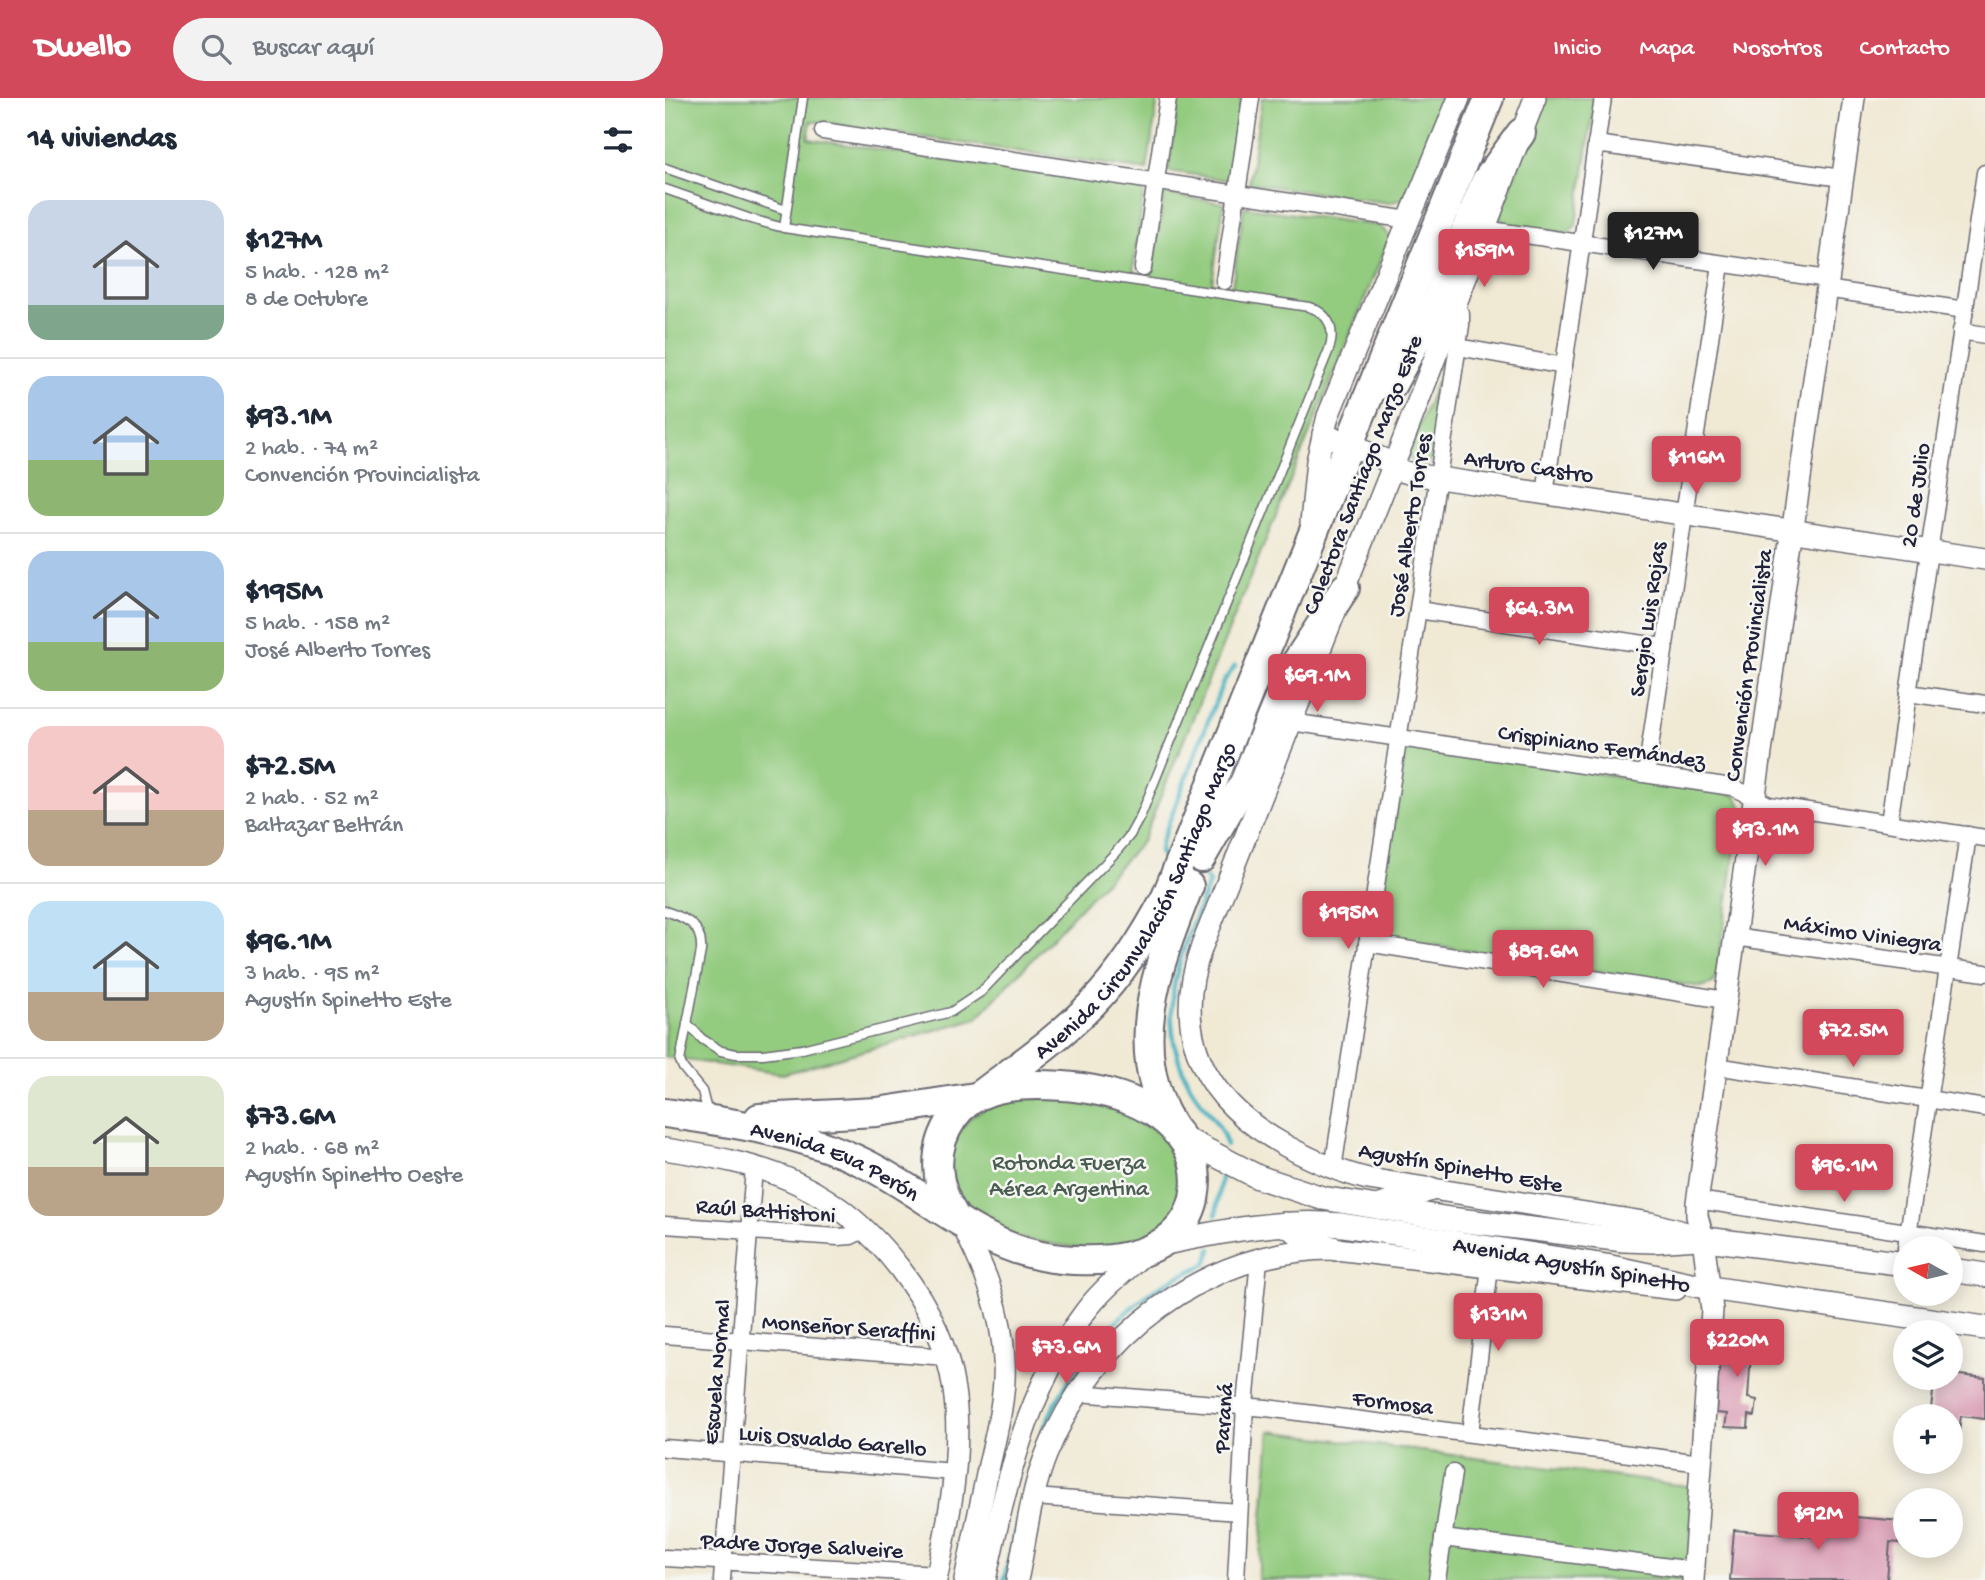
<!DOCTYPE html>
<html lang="es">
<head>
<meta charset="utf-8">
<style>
  body { margin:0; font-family:"Gochi Hand",sans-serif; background:#f2f2f3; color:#1f2937; height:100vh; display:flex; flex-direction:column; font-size:26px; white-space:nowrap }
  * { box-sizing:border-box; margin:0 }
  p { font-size:23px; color:#747a83 }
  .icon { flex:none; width:38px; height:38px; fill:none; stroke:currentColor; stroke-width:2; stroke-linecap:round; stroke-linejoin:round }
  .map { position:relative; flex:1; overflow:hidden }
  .sheet { display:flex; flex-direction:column; background:#fff; width:665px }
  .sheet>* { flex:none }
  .needle { width:46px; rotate:278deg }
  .tools { position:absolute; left:1228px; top:1138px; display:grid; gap:14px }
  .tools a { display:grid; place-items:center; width:70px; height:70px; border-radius:50%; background:#fff; box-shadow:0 4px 18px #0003; font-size:35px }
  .price { position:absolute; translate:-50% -60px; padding:0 16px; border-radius:7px; background:#d1495b; color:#fff; font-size:23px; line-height:46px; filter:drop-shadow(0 2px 4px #0008) }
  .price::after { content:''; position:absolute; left:50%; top:42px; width:21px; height:16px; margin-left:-10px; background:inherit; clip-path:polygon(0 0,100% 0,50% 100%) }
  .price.current { background:#222; color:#fff }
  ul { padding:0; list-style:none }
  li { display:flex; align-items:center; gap:21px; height:175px; padding:0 28px }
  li+li { border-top:2px solid #e0e1e3 }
  li span { display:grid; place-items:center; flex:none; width:196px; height:140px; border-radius:21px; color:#555 }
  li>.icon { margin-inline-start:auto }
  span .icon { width:84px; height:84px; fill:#fffc; stroke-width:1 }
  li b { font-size:30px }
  h2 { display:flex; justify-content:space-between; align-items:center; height:84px; padding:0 28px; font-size:30px }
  header { display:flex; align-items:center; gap:42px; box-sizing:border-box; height:98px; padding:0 35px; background:#d1495b; color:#fff }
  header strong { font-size:33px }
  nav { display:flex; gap:38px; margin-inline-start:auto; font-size:24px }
  .search { width:490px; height:63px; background:#f2f2f3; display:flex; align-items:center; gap:18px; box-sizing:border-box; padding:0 24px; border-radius:38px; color:#747a83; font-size:26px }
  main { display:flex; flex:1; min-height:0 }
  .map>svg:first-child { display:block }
</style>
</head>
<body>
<header>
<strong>Dwello</strong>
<div class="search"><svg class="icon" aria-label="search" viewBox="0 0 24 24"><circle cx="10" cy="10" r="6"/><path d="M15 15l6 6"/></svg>Buscar aquí</div>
<nav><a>Inicio</a><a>Mapa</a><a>Nosotros</a><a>Contacto</a></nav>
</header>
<main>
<section class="sheet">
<h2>14 viviendas<svg class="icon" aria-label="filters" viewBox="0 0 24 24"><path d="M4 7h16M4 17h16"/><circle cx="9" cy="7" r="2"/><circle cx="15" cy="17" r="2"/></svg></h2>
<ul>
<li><span style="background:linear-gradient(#c9d6e8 75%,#7fa58c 0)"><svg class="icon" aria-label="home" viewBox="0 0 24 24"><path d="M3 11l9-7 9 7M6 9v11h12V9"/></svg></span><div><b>$127M</b><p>5 hab. · 128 m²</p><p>8 de Octubre</p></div></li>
<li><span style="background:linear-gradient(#a9c7e8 60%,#8fb573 0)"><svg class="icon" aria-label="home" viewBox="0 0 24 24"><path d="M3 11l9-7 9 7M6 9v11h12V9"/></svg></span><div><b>$93.1M</b><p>2 hab. · 74 m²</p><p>Convención Provincialista</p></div></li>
<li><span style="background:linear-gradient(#a9c7e8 65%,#8fb573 0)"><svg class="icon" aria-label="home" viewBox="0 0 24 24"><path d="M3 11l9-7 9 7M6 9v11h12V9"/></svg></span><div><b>$195M</b><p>5 hab. · 158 m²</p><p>José Alberto Torres</p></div></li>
<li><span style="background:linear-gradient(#f6c9c9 60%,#b9a48a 0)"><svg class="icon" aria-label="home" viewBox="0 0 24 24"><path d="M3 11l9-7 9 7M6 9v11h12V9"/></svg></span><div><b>$72.5M</b><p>2 hab. · 52 m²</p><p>Baltazar Beltrán</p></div></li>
<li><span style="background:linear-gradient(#bfe0f5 65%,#b9a48a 0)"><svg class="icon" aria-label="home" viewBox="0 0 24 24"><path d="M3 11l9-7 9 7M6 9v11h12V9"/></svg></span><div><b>$96.1M</b><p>3 hab. · 95 m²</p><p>Agustín Spinetto Este</p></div></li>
<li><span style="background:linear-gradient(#dfe7d0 65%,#b9a48a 0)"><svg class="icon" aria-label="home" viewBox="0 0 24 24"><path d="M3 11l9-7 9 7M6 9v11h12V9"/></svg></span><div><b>$73.6M</b><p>2 hab. · 68 m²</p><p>Agustín Spinetto Oeste</p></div></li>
</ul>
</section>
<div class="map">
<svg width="1320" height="1482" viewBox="0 0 1320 1482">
  <rect width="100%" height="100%" fill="#f6f6f2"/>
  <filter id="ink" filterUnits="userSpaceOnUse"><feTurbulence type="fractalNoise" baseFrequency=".0143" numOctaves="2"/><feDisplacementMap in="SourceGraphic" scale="14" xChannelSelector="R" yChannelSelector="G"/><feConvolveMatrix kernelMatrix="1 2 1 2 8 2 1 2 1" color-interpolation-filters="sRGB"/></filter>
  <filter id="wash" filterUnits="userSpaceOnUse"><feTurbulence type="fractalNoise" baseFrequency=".00686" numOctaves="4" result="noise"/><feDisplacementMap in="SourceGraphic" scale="28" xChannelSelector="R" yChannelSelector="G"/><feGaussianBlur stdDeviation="1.57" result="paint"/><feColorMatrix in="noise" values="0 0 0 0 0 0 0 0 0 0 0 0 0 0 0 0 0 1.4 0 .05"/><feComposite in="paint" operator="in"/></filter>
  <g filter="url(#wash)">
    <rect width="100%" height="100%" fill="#f0e9d4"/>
    <g fill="#93cb7f" stroke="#5a765d" stroke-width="2">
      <polygon points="0,0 493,0 482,72 146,23 143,41 479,91 468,174 487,176 499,96 559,105 547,185 567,188 579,109 715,128 725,139 477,744 312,920 118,976 0,959"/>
      <polygon points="514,0 576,0 563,82 503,73"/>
      <polygon points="597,0 783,0 740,100 724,105 584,85"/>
      <polygon points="878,0 930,0 911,127 903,135 841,127 834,119"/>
      <path d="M 774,283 L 779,285 L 780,289 L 767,359 C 763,368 757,368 748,365 L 743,357 L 771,285 Z"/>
      <polygon points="748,648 1064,695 1072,699 1076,709 1052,877 1048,885 1036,889 724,840 716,836 712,828 739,658"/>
      <polygon points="359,999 414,1002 458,1013 487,1027 511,1053 520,1084 510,1117 481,1141 426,1152 350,1140 302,1112 291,1096 284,1058 294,1034 305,1020 324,1008"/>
      <polygon points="605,1333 1029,1389 1023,1482 593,1482"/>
    </g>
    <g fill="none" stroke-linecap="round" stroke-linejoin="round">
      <g stroke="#47b3c4" stroke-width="4.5">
        <polyline points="502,761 495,755 496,745 558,584 570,568"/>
        <path d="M 540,779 L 544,784 L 543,787 C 515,856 487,917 525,988 C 535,1007 559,1027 561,1047"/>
        <polyline points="551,1117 556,1080"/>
        <path d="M 365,1372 C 383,1302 428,1235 488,1193 C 504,1181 523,1175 541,1166 L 546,1151"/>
        <polyline points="339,1482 354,1418"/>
      </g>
    </g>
    <g id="blocks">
      <g fill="#d68eaa">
        <polygon points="1056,1235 1099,1240 1097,1257 1086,1255 1083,1300 1092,1302 1090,1318 1084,1317 1083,1330 1060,1329 1062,1316 1051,1315"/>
        <polygon points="1286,1276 1320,1280 1320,1321 1296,1318 1291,1356 1286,1355 1286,1318 1265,1318 1270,1279 1286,1279"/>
        <polygon points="1156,1416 1236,1423 1234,1445 1225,1444 1222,1482 1065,1482 1069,1432 1154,1439"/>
      </g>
    </g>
  </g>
  <g filter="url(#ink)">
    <use href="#blocks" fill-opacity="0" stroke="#6a6871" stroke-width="2"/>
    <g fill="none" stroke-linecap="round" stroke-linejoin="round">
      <defs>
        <g id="lane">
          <polyline points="0,70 121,112"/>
          <path d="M 0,91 L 86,121 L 119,130 L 644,209 C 666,216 671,234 663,254 L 476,717 L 465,737 L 451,754 L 316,894 L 286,914 L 137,951 L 98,956 L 71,956 L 56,953 L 37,941 L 22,925"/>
          <polyline points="119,130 138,0"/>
          <path d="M 0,813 C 21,820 38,827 36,853 L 15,963 L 18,970 L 37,993 L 43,1016"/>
        </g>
        <g id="street">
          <polyline points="158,33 744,122"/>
          <polyline points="931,46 1177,80"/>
          <polyline points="819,131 1163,181"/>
          <polyline points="478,170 503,0"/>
          <polyline points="559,183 586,0"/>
          <polyline points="1161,191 1300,212"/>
          <polyline points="1296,233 1320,237"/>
          <polyline points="793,249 899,268"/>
          <polyline points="880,396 938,0"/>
          <polyline points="753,512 999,549"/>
          <polyline points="1243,595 1320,606"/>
          <polyline points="626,624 1067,689 1104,707 1320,740"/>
          <polyline points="981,676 1056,166"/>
          <polyline points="1224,725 1320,75"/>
          <polyline points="1069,839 1320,875"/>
          <polyline points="702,845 1060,902"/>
          <polyline points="1051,968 1320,1010"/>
          <polyline points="668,1071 796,227 796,216 790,207"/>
          <polyline points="1032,1102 1320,1146"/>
          <polyline points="0,1127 173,1139 186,1138 198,1132"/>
          <polyline points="1241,1150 1303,737"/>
          <polyline points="0,1237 281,1259"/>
          <polyline points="413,1295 601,1310 1036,1365"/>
          <polyline points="805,1335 825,1169"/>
          <polyline points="0,1350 289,1374"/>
          <polyline points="369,1399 574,1414"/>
          <polyline points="778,1440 1028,1472"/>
          <polyline points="0,1460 272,1476"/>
          <polyline points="57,1482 89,1070"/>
          <polyline points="571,1482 580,1307 594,1162"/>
          <polyline points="772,1482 788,1375"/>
        </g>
        <g id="secondary">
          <path d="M 870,0 L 736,348 L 537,848 C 504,939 542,1005 623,1049 C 649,1063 674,1074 703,1081 L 985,1125 L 1036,1139"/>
          <polyline points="658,336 718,361 736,373 747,376 1320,461"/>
          <polyline points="646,425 652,363 663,318 794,0"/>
          <path d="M 0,1051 C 45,1058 93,1066 134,1086 C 210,1123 277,1208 289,1292 C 298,1355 284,1421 271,1482"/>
          <path d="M 296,1125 C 319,1169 337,1212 339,1262 C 341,1297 332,1333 324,1367 C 316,1405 308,1444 300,1482"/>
          <path d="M 320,1482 C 340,1390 362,1290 420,1214 C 437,1191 460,1173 481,1154"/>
          <path d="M 352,1482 C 361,1441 365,1397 381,1357 C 428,1239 540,1150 671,1151 L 1011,1191"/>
          <polyline points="1028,1482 1047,1212 1038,1140 1032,1118 1032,1105 1189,0"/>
        </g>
        <g id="primary">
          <polyline points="516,1039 593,1079 657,1100 785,1121 959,1142 988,1143 1033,1140 1241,1166"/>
          <polyline points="713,1109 766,1091"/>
          <polyline points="619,1126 650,1145 671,1151"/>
          <path d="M 495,1146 C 555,1134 615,1121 677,1127 L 941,1168 L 1045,1190 L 1320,1230"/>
          <polyline points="1286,1172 1320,1177"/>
        </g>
        <g id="highway">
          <polyline points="726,288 770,207 821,83 856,35"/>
          <polyline points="536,760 579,685 625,574 680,490"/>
          <path id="s1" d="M 318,995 C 355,967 394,940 427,906 C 457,875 481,837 501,799 L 824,0"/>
          <path id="s2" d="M 0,1015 C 69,1025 136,1034 199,1065 C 260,1095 308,1144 376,1158 C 428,1168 514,1165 529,1101 C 533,1081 531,1062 520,1045 C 490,998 423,987 373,987 C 340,987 307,992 288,1020 C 266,1052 270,1088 290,1119"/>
          <polyline points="94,1020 212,1014 310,999"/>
          <path d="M 511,1034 C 458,954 492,869 524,788"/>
        </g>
      </defs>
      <use href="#lane" stroke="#6a6871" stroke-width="11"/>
      <use href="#street" stroke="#6a6871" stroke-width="19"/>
      <use href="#secondary" stroke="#6a6871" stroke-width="24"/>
      <use href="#primary" stroke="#6a6871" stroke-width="26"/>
      <use href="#highway" stroke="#6a6871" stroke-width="32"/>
      <use href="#lane" stroke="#fff" stroke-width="8"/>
      <use href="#street" stroke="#fff" stroke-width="16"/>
      <use href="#secondary" stroke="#fff" stroke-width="21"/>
      <use href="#primary" stroke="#fff" stroke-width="23"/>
      <use href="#highway" stroke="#fff" stroke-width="28"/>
    </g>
  </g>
  <g text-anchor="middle" stroke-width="5" stroke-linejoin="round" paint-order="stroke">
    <g font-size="23" fill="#22223b" stroke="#f6f6f2">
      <text transform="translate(864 367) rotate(8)" y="8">Arturo Castro</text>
      <text transform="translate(696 376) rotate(-69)" y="8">Colectora Santiago Marzo Este</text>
      <text transform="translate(1249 397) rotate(-82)" y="8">20 de Julio</text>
      <text transform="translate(743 427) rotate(-81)" y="8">José Alberto Torres</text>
      <text transform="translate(981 521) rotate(-82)" y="8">Sergio Luis Rojas</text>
      <text transform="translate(1082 567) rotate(-82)" y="8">Convención Provincialista</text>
      <text transform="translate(937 647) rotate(8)" y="8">Crispiniano Fernández</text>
      <text dy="8" stroke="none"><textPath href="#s1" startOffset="252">Avenida Circunvalación Santiago Marzo</textPath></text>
      <text transform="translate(1198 834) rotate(8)" y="8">Máximo Viniegra</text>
      <text dy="8" stroke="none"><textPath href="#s2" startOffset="178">Avenida Eva Perón</textPath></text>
      <text transform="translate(796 1068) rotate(10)" y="8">Agustín Spinetto Este</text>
      <text transform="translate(101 1111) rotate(4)" y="8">Raúl Battistoni</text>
      <text transform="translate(907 1165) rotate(10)" y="8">Avenida Agustín Spinetto</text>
      <text transform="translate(184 1228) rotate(4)" y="8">Monseñor Seraffini</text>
      <text transform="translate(50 1274) rotate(-85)" y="8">Escuela Normal</text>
      <text transform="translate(728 1303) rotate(7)" y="8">Formosa</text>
      <text transform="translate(557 1320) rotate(-86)" y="8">Paraná</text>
      <text transform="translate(168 1341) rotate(5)" y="8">Luis Osvaldo Garello</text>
      <text transform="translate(137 1446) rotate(3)" y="8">Padre Jorge Salveire</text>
    </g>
    <g font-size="23" fill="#4a5d53" stroke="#f6f6f2">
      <text x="404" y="1071">Rotonda Fuerza<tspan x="404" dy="26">Aérea Argentina</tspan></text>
    </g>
  </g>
</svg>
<div class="tools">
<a><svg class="needle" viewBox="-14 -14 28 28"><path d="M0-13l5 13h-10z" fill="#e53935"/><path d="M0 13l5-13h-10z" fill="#747a83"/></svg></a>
<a><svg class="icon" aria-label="layers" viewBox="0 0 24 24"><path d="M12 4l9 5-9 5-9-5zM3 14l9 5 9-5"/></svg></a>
<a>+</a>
<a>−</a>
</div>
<b class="price current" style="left:988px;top:174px">$127M</b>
<b class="price" style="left:819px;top:191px">$159M</b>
<b class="price" style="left:1031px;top:398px">$116M</b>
<b class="price" style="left:874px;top:549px">$64.3M</b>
<b class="price" style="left:652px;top:616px">$69.1M</b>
<b class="price" style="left:1100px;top:770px">$93.1M</b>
<b class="price" style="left:683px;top:853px">$195M</b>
<b class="price" style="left:878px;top:892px">$89.6M</b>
<b class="price" style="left:1188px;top:971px">$72.5M</b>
<b class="price" style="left:1179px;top:1106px">$96.1M</b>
<b class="price" style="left:833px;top:1255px">$131M</b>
<b class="price" style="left:1072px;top:1281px">$220M</b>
<b class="price" style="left:401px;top:1288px">$73.6M</b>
<b class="price" style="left:1153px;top:1454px">$92M</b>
</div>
</main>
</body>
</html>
